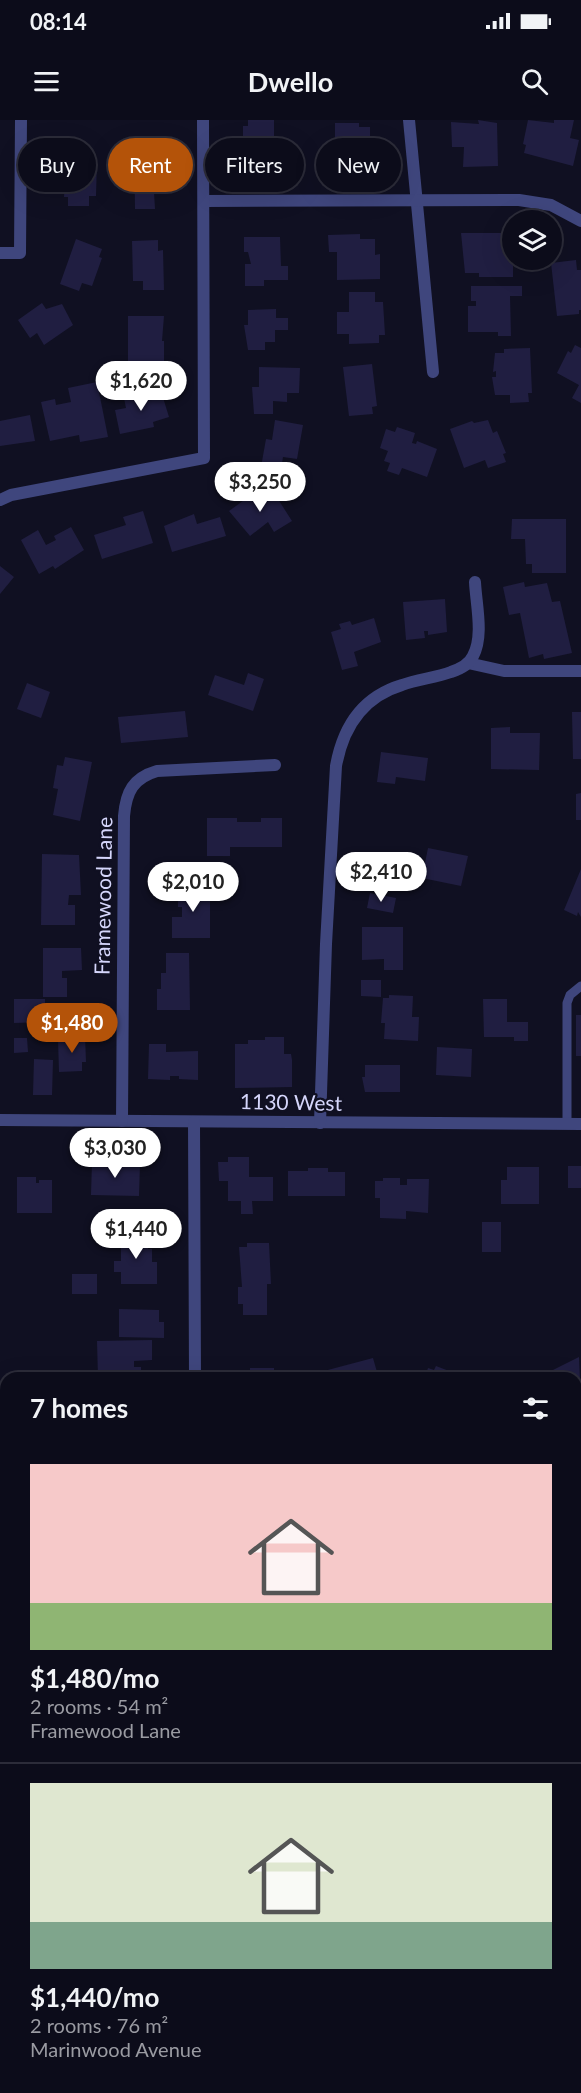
<!DOCTYPE html>
<html lang="en">
<head>
<meta charset="utf-8">
<style>
  body { margin:0; font-family:Lato,sans-serif; background:#151523; color:#f1f3f6; height:100vh; display:flex; flex-direction:column; font-size:22px; white-space:nowrap }
  * { box-sizing:border-box; margin:0 }
  p { font-size:20px; color:#9a9ba2 }
  .icon { flex:none; width:33px; height:33px; fill:none; stroke:currentColor; stroke-width:2; stroke-linecap:round; stroke-linejoin:round }
  .map { position:relative; flex:1; overflow:hidden }
  .details { position:absolute; left:0px; top:1252px; width:582px; height:722px; display:flex; flex-direction:column; background:#0c0c1a; border-radius:18px 18px 0 0; box-shadow:0 6px 24px #0002,0 0 0 2px #2c2c39 }
  .details>* { flex:none }
  .top-card { position:absolute; left:18px; top:18px; width:546px; height:54px; display:flex; gap:12px }
  .tools { position:absolute; left:502px; top:90px; display:grid; gap:12px }
  .tools a { display:grid; place-items:center; width:60px; height:60px; border-radius:50%; background:#0c0c1a; box-shadow:0 6px 24px #0002,0 0 0 2px #2c2c39; font-size:30px }
  .price { position:absolute; translate:-50% -51px; padding:0 14px; border-radius:21px; background:#fff; color:#222; font-size:20px; line-height:39px; filter:drop-shadow(0 2px 3px #0008) }
  .price::after { content:''; position:absolute; left:50%; top:36px; width:18px; height:14px; margin-left:-9px; background:inherit; clip-path:polygon(0 0,100% 0,50% 100%) }
  .price.current { background:#b45309; color:#fff }
  ul { padding:0; list-style:none }
  li { display:grid; align-content:center; gap:12px; height:318px; padding:0 30px }
  li+li { border-top:2px solid #2c2c39 }
  li span { display:grid; place-items:center; height:186px; border-radius:0px; color:#555 }
  li>.icon { margin-inline-start:auto }
  span .icon { width:108px; height:108px; fill:#fffc; stroke-width:1 }
  li b { font-size:26px }
  h2 { display:flex; justify-content:space-between; align-items:center; height:72px; padding:0 30px; font-size:26px }
  .chip { padding:0 21px; border-radius:27px; background:#0c0c1a; box-shadow:0 6px 24px #0002,0 0 0 2px #2c2c39; font-size:21px; line-height:54px }
  .chip.current { background:#b45309; color:#fff }
  .status { display:flex; justify-content:space-between; align-items:center; height:42px; padding:0 30px; background:#0c0c1a; direction:ltr }
  .status svg { height:16px; fill:currentColor }
  header { display:flex; justify-content:space-between; align-items:center; height:78px; padding:0 30px; background:#0c0c1a; font-size:27px; font-weight:700 }
  .map>svg:first-child { display:block }
</style>
</head>
<body>
<div class="status"><b>08:14</b><svg viewBox="0 0 49 12"><path d="M0 12V9h3v3zM5 12V6h3v6zM10 12V3h3v9zM15 12V0h3v12zM26 1h20v11H26zM47 4h2v5h-2z"/></svg></div>
<header><svg class="icon" aria-label="menu" viewBox="0 0 24 24"><path d="M4 6h16M4 12h16M4 18h16"/></svg>Dwello<svg class="icon" aria-label="search" viewBox="0 0 24 24"><circle cx="10" cy="10" r="6"/><path d="M15 15l6 6"/></svg></header>
<div class="map">
<svg width="581" height="1973" viewBox="0 0 581 1973">
  <rect width="100%" height="100%" fill="#101022"/>
  <g fill="#201e41">
    <polygon points="248,0 274,0 274,39 262,39 262,47 243,47 243,22 247,22 247,16 243,16 243,6 248,6"/>
    <polygon points="478,0 497,3 498,46 463,47 464,27 452,27 451,2 479,4"/>
    <polygon points="528,0 554,3 554,0 574,0 570,18 579,20 573,46 524,33 526,25 523,24"/>
    <polygon points="335,3 359,3 359,7 370,7 370,49 326,49 326,29 335,29"/>
    <polygon points="137,18 160,18 163,71 154,72 155,89 135,89 134,25 137,25"/>
    <polygon points="97,40 96,76 89,76 89,86 68,86 68,77 64,77 66,41"/>
    <polygon points="461,113 503,113 503,134 513,134 513,157 479,157 479,153 465,153"/>
    <polygon points="360,114 360,119 375,119 375,135 380,134 380,159 337,160 337,132 329,132 328,115"/>
    <polygon points="244,117 280,117 281,146 288,146 288,160 264,160 264,166 245,166 245,144 251,144 248,132 244,132"/>
    <polygon points="76,119 102,129 99,137 102,138 92,166 82,163 79,171 60,164"/>
    <polygon points="158,120 158,131 163,130 164,170 143,170 143,161 133,161 132,121"/>
    <polygon points="576,140 577,150 581,150 581,190 579,190 579,194 557,196 551,143"/>
    <polygon points="471,166 522,166 522,176 510,176 511,216 498,216 498,212 468,212 468,186 476,186 476,181 471,181"/>
    <polygon points="349,172 375,172 375,182 383,182 385,215 379,215 379,223 349,224 349,214 337,214 337,192 349,192"/>
    <polygon points="42,183 46,189 62,184 73,205 44,225 37,213 30,218 18,200"/>
    <polygon points="276,189 276,198 288,198 288,210 275,210 275,222 265,222 265,230 248,230 244,205 248,205 248,190"/>
    <polygon points="128,196 164,196 162,221 164,221 164,244 128,245"/>
    <polygon points="575,225 581,228 581,283 572,278 579,265 557,253 568,231 571,233"/>
    <polygon points="530,228 532,273 528,273 529,282 510,283 510,275 495,275 492,257 496,257 496,251 493,252 495,233 504,233 504,229"/>
    <polygon points="372,244 377,286 372,287 373,294 349,296 343,247"/>
    <polygon points="259,247 300,248 299,273 287,273 287,282 273,281 273,294 254,294 252,267 259,267"/>
    <polygon points="97,262 108,317 80,322 79,315 50,321 41,282 55,279 56,285 71,282 68,268"/>
    <polygon points="161,271 169,297 153,302 154,307 120,314 115,290 126,288 124,278"/>
    <polygon points="30,295 35,321 0,326 0,301"/>
    <polygon points="275,300 303,305 297,339 283,337 281,350 261,347 266,319 272,320"/>
    <polygon points="488,300 493,313 497,311 506,333 503,334 506,342 488,348 485,340 464,348 450,309 472,301 474,303"/>
    <polygon points="397,307 415,313 412,323 416,324 417,321 437,329 427,357 402,348 399,355 387,351 390,343 384,341 388,331 380,328 386,309 395,312"/>
    <polygon points="261,368 269,381 276,376 292,401 274,412 268,402 250,416 229,391"/>
    <polygon points="143,391 153,423 102,439 94,415 126,405 123,397"/>
    <polygon points="194,394 197,404 220,397 226,416 172,432 164,406"/>
    <polygon points="512,399 566,399 566,453 532,453 532,444 526,444 525,419 511,419"/>
    <polygon points="71,407 84,430 55,449 53,446 39,454 21,420 38,410 46,425 56,420 54,416"/>
    <polygon points="0,446 14,457 0,474"/>
    <polygon points="524,462 525,467 547,463 552,482 560,481 572,533 544,539 543,534 529,538 520,493 509,495 503,467"/>
    <polygon points="445,479 447,512 428,515 428,511 424,511 425,518 406,520 403,482"/>
    <polygon points="374,498 381,522 354,532 358,546 342,550 331,512 341,509 339,504 350,501 352,505"/>
    <polygon points="248,553 264,559 253,591 208,575 215,555 244,565"/>
    <polygon points="27,563 50,572 41,598 17,589"/>
    <polygon points="185,591 188,617 121,623 118,597"/>
    <polygon points="572,592 581,592 581,639 573,639"/>
    <polygon points="510,607 510,613 540,613 539,650 491,649 491,608"/>
    <polygon points="381,632 428,638 425,661 396,657 395,664 377,662"/>
    <polygon points="65,637 92,642 80,701 53,695 58,669 53,668 57,645 63,646"/>
    <polygon points="581,673 581,700 576,700 576,674"/>
    <polygon points="207,698 237,698 237,702 261,702 261,698 282,698 282,727 230,727 230,736 207,736"/>
    <polygon points="428,728 468,736 461,766 422,758"/>
    <polygon points="42,734 79,735 81,775 69,775 68,785 75,785 75,805 41,805"/>
    <polygon points="581,749 581,797 578,792 577,796 564,790"/>
    <polygon points="178,765 210,765 210,818 172,818 172,797 182,797 182,787 178,787"/>
    <polygon points="370,773 396,778 393,793 367,788"/>
    <polygon points="362,807 403,807 403,850 384,850 384,839 362,840"/>
    <polygon points="43,828 81,828 82,850 62,851 62,858 67,858 67,877 43,877"/>
    <polygon points="166,833 189,833 190,890 157,890 157,869 161,869 161,853 166,853"/>
    <polygon points="361,860 381,860 381,877 361,876"/>
    <polygon points="389,875 413,876 412,897 419,897 418,921 384,919 385,903 381,903 383,878 389,878"/>
    <polygon points="14,879 45,879 45,902 14,903"/>
    <polygon points="483,879 507,879 507,902 528,902 528,921 514,921 514,917 484,917"/>
    <rect x="576" y="895" width="5" height="41"/>
    <polygon points="85,915 86,942 82,942 82,951 59,952 58,920 70,920 69,916"/>
    <polygon points="265,917 284,917 284,934 291,934 292,940 292,967 235,968 235,924 248,924 248,920 265,920"/>
    <polygon points="14,918 27,918 28,932 14,933"/>
    <polygon points="149,924 166,924 166,932 198,931 198,960 179,959 179,956 170,956 170,960 148,959"/>
    <polygon points="437,927 472,929 471,957 436,955"/>
    <polygon points="34,939 53,940 52,975 33,975"/>
    <polygon points="365,945 400,945 400,972 365,972 362,957 365,957"/>
    <polygon points="228,1037 249,1037 249,1057 273,1057 273,1081 252,1081 253,1094 241,1094 241,1081 228,1081 228,1061 219,1061 218,1042 228,1042"/>
    <polygon points="92,1042 140,1043 139,1076 91,1075"/>
    <rect x="568" y="1046" width="13" height="22"/>
    <polygon points="507,1047 539,1047 539,1084 501,1084 501,1060 507,1060"/>
    <polygon points="308,1048 328,1048 328,1052 345,1052 345,1076 288,1076 288,1051 308,1051"/>
    <polygon points="17,1057 36,1057 36,1063 39,1063 39,1060 52,1060 52,1093 17,1093"/>
    <polygon points="383,1058 400,1058 400,1065 407,1065 407,1059 429,1059 428,1093 406,1091 406,1099 380,1098 380,1078 375,1078 375,1061 383,1061"/>
    <rect x="482" y="1102" width="19" height="30"/>
    <polygon points="121,1112 148,1112 148,1129 152,1129 152,1142 157,1142 157,1164 121,1164 121,1152 114,1152 114,1141 121,1141"/>
    <polygon points="247,1123 269,1123 271,1164 267,1164 267,1195 243,1195 243,1184 238,1184 238,1167 242,1167 239,1127 247,1127"/>
    <rect x="72" y="1154" width="25" height="20"/>
    <polygon points="119,1189 159,1190 159,1202 164,1202 164,1218 119,1217"/>
    <polygon points="152,1220 152,1240 134,1241 134,1247 141,1247 141,1258 98,1258 97,1221"/>
    <polygon points="579,1237 581,1284 578,1285 576,1258 542,1258 541,1256"/>
    <polygon points="373,1238 377,1252 386,1250 388,1258 326,1258 324,1251"/>
    <polygon points="436,1246 457,1254 464,1258 408,1258 410,1252 425,1257 428,1248 434,1250"/>
    <rect x="250" y="1248" width="24" height="10"/>
    <polygon points="6,1390 6,1431 0,1431 0,1391"/>
    <polygon points="576,1449 580,1449 581,1454 581,1485 576,1485"/>
    <polygon points="576,1699 581,1699 580,1753 576,1753"/>
    <rect x="0" y="1715" width="6" height="23"/>
    <rect x="0" y="1834" width="6" height="24"/>
    <rect x="130" y="1968" width="26" height="5"/>
    <rect x="251" y="1968" width="26" height="5"/>
  </g>
  <g fill="none" stroke-linecap="round" stroke-linejoin="round">
    <polyline stroke="#3f467d" stroke-width="9" points="567,1004 567,883 570,875 581,866"/>
    <g stroke="#3f467d" stroke-width="12">
      <polyline points="409,0 433,252"/>
      <polyline points="204,81 519,80 551,85 581,101"/>
      <polyline points="0,133 20,133 21,0"/>
      <polyline points="0,380 11,375 204,338 203,0"/>
      <polyline points="468,543 504,551 581,551"/>
      <polyline points="0,1000 581,1004"/>
      <path d="M 122,1001 L 124,696 C 126,672 133,658 157,651 L 275,645"/>
      <polyline points="194,1002 195,1258"/>
      <path d="M 320,1003 L 326,824 L 336,646 C 343,607 362,577 402,565 C 418,559 435,558 451,552 C 460,549 469,545 473,536 C 484,516 476,484 475,462"/>
      <polyline points="576,1407 581,1407"/>
      <polyline points="576,1793 581,1793"/>
      <polyline points="0,1795 6,1795"/>
      <polyline points="196,1968 196,1973"/>
    </g>
  </g>
  <g text-anchor="middle" stroke-width="4.5" stroke-linejoin="round" paint-order="stroke">
    <g font-size="21" fill="#d5d6fb" stroke="#101022">
      <text transform="translate(104 776) rotate(-89)" y="7">Framewood Lane</text>
      <text transform="translate(291 983) rotate(1)" y="7">1130 West</text>
    </g>
  </g>
</svg>
<div class="tools">
<a><svg class="icon" aria-label="layers" viewBox="0 0 24 24"><path d="M12 4l9 5-9 5-9-5zM3 14l9 5 9-5"/></svg></a>
</div>
<b class="price" style="left:141px;top:292px">$1,620</b>
<b class="price" style="left:260px;top:393px">$3,250</b>
<b class="price" style="left:381px;top:783px">$2,410</b>
<b class="price" style="left:193px;top:793px">$2,010</b>
<b class="price current" style="left:72px;top:934px">$1,480</b>
<b class="price" style="left:115px;top:1059px">$3,030</b>
<b class="price" style="left:136px;top:1140px">$1,440</b>
<div class="top-card">
<a class="chip">Buy</a>
<a class="chip current">Rent</a>
<a class="chip">Filters</a>
<a class="chip">New</a>
</div>
<section class="details">
<h2>7 homes<svg class="icon" aria-label="filters" viewBox="0 0 24 24"><path d="M4 7h16M4 17h16"/><circle cx="9" cy="7" r="2"/><circle cx="15" cy="17" r="2"/></svg></h2>
<ul>
<li><span style="background:linear-gradient(#f6c9c9 75%,#8fb573 0)"><svg class="icon" aria-label="home" viewBox="0 0 24 24"><path d="M3 11l9-7 9 7M6 9v11h12V9"/></svg></span><div><b>$1,480/mo</b><p>2 rooms · 54 m²</p><p>Framewood Lane</p></div></li>
<li><span style="background:linear-gradient(#dfe7d0 75%,#7fa58c 0)"><svg class="icon" aria-label="home" viewBox="0 0 24 24"><path d="M3 11l9-7 9 7M6 9v11h12V9"/></svg></span><div><b>$1,440/mo</b><p>2 rooms · 76 m²</p><p>Marinwood Avenue</p></div></li>
</ul>
</section>
</div>
</body>
</html>
